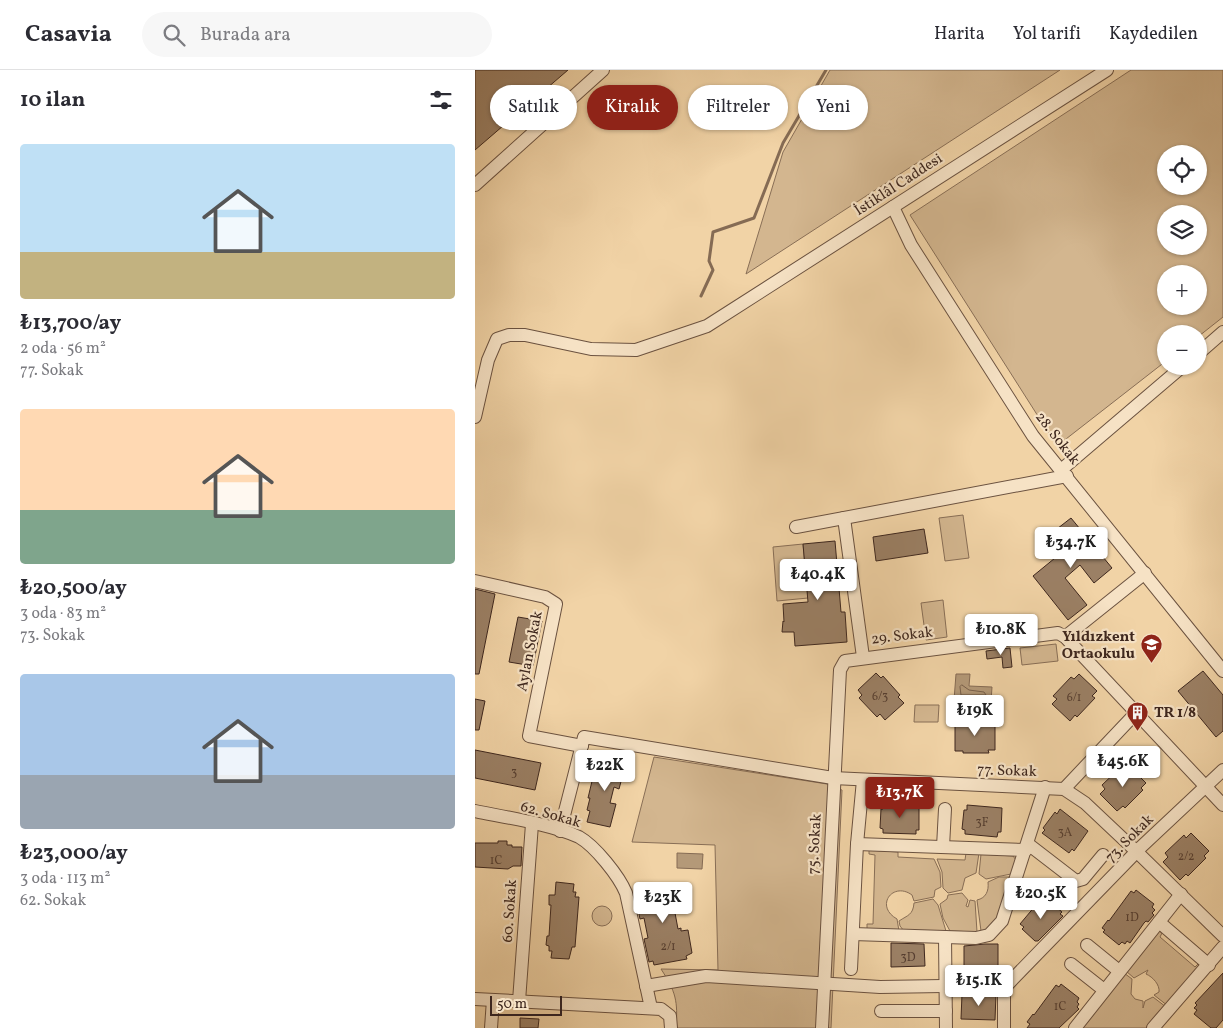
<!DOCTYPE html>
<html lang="tr">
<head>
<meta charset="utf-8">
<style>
  body { margin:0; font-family:Vollkorn,serif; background:#f7f7f7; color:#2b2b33; height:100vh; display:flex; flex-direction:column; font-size:19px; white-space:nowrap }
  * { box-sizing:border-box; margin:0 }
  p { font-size:16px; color:#7c7c81 }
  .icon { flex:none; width:28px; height:28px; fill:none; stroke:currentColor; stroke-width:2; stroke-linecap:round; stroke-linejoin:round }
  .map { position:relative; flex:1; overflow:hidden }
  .panel { display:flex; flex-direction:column; background:#fff; width:475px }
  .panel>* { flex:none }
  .top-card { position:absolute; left:15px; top:15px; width:475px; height:45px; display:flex; gap:10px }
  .fabs { position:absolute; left:682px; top:75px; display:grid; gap:10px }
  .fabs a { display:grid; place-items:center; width:50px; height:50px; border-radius:50%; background:#fff; box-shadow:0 1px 4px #0004; font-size:25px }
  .scale { position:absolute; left:15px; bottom:12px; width:72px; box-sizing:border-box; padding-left:5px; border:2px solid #3e271e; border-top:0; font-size:14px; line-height:18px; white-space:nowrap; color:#3e271e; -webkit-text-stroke:4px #f6e2c5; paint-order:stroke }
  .price { position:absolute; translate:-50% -42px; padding:0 11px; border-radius:5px; background:#fff; color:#222; font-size:16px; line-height:32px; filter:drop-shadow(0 1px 2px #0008) }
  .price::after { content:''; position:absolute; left:50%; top:30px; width:15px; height:11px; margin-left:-8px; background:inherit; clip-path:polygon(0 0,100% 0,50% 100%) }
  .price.current { background:#8f2418; color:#fff }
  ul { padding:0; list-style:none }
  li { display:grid; align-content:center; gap:10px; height:265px; padding:0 20px }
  li span { display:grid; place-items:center; height:155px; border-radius:5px; color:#555 }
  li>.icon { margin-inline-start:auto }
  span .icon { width:90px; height:90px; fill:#fffc; stroke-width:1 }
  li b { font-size:21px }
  h2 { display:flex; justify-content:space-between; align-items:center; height:60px; padding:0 20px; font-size:21px }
  .pill { padding:0 18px; border-radius:22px; background:#fff; box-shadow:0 1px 4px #0004; font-size:18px; line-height:45px }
  .pill.current { background:#8f2418; color:#fff }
  header { display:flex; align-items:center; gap:30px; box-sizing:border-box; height:70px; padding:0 25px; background:#fff; border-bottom:1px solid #e1e1e2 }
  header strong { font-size:24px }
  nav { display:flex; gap:28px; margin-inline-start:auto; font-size:18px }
  .search { width:350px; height:45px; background:#f7f7f7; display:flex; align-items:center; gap:12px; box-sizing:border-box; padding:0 18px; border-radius:28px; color:#7c7c81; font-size:19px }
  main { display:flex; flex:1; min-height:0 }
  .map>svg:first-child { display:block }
</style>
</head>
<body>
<header>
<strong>Casavia</strong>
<div class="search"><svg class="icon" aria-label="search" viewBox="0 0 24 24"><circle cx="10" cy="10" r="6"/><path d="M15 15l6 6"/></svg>Burada ara</div>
<nav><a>Harita</a><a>Yol tarifi</a><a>Kaydedilen</a></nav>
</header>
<main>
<section class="panel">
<h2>10 ilan<svg class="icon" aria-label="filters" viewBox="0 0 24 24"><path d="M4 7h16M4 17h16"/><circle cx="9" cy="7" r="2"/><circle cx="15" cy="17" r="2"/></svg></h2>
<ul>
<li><span style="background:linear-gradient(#bfe0f5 70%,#c2b280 0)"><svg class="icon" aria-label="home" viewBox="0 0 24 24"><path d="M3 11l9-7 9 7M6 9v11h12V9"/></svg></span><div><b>₺13,700/ay</b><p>2 oda · 56 m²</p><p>77. Sokak</p></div></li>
<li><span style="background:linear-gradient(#ffd9b3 65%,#7fa58c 0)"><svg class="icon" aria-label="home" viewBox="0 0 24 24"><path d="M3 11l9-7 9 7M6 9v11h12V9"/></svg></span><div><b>₺20,500/ay</b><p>3 oda · 83 m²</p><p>73. Sokak</p></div></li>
<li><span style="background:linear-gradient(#a9c7e8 65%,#9aa5b1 0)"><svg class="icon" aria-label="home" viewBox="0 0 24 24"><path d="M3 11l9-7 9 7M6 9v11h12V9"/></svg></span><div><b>₺23,000/ay</b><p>3 oda · 113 m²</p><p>62. Sokak</p></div></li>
</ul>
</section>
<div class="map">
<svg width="748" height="958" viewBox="0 0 748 958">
  <rect width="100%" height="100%" fill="#f1d3a6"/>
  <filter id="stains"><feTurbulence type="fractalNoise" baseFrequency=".004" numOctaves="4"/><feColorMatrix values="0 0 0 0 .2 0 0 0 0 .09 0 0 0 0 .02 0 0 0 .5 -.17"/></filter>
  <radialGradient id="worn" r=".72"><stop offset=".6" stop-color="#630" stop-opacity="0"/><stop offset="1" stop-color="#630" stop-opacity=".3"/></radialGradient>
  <g fill="#d3b68f" stroke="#886e56" fill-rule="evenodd">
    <polygon points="355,0 585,0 271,204 308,82"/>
    <path d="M 656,0 L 748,0 L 748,247 L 724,266 L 724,264 L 691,264 L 691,291 L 582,376 L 435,145 ZM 691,84 L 724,84 L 724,116 L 691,116 ZM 691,144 L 724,144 L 724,176 L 691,176 ZM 691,204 L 724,204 L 724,236 L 691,236 Z"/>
    <polygon points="488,445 494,488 470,491 464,448"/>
    <polygon points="328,474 333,528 302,531 298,477"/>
    <polygon points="468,530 472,567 451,570 446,533"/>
    <polygon points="581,574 583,591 547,595 545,578"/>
    <polygon points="440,635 464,635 463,652 439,652"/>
    <path d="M 179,687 L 352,714 L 367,720 L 356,958 L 201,958 C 203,931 201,922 186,899 L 243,900 L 240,775 L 157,772 Z"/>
    <path d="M 394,780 L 423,782 L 423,787 L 459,789 L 465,802 L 466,817 L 460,820 L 459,827 L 439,831 L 437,825 C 418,811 399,836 422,849 L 424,861 L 392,860 L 392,854 L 398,854 L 400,785 L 394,784 Z"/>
    <polygon points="491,783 504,783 501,803 490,808 487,820 473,823 468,818 467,802 462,789 490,790"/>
    <polygon points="506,784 538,786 541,790 536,804 511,809 504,804"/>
    <path d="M 524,807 L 536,807 L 524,847 L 511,861 L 506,861 L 502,830 C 511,828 514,821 513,812 Z"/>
    <polygon points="487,823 493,830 491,836 493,837 495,830 500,831 502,862 475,861 468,848 465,834 472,829 473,825"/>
    <path d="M 458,829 L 463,835 L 471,861 L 429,861 L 425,856 L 424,851 C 433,845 438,845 439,833 Z"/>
    <circle cx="127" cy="846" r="10"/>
    <path d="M 684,861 L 687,863 L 685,867 L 720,897 L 724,893 L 727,895 L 693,936 L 679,925 L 684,922 C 685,915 678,907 671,904 L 673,900 L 659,908 L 651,901 Z"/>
    <polygon points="649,903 657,909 656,924 660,929 668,931 668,938 670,931 678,927 691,937 676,958 607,958"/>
  </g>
  <g fill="#b49978" stroke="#856b54">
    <polygon points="481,604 495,604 494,616 517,617 516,632 479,630"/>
    <polygon points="202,783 228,784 227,799 202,798"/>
  </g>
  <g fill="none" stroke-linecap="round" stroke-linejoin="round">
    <polygon stroke="#79604b" stroke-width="1" points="487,615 494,620 509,622 511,625 486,625 485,617"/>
    <polyline stroke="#856b54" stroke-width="3" points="226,226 238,200 234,191 238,162 279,148 308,73 351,0"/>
  </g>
  <g fill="#9b8065" stroke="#3e271e">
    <polygon points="0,0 93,0 0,80"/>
    <polygon points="596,448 637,498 619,513 605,495 590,508 612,535 593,550 558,506 591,479 578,462"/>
    <polygon points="449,459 453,483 401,491 398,467"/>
    <polygon points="360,471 366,542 370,542 372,572 320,576 319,562 307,562 308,551 309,552 308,534 333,532 328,474"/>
    <polygon points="0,519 20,524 4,604 0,604"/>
    <polygon points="43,547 67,551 58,596 34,592"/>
    <polygon points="535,578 537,597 528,598 527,587 512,589 511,581"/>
    <polygon points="728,601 748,625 748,661 741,667 703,621"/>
    <polygon points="401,603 406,608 408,606 425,625 423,627 429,633 410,650 405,644 402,647 384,628 387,625 383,620"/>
    <polygon points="604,604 622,621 617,626 620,628 602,647 600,645 595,651 577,634 582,629 578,626 596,607 599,609"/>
    <polygon points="0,629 10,631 4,660 0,660"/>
    <polygon points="487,651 513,651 513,655 520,655 520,680 513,680 514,683 488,683 488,681 480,681 480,656 487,656"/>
    <polygon points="0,680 66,693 60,720 0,708"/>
    <polygon points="128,687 151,693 144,719 139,717 135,733 141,734 135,757 112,752 115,741 112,740 115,728 113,728 118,707 121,708"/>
    <polygon points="653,695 671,713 666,718 668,720 650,738 648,736 642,741 625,724 630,719 627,715 646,697 648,700"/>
    <polygon points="409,733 444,735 444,760 441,760 441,764 408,763 408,759 405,758 406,739 408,739"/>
    <polygon points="492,735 527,738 526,762 523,762 522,767 490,764 490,760 487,759 489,740 492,740"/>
    <polygon points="585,739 613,761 599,781 597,779 594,783 567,763 570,760 568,758 580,742 582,744"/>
    <polygon points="716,763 734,781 729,786 731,788 713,806 711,804 705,810 688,792 693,787 690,783 709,765 711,768"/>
    <polygon points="23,771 32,771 32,775 37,775 37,777 47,777 46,796 38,796 33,799 0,797 0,773 23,773"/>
    <polygon points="81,812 99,814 98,822 101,822 100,827 104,827 100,877 97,877 94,889 76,888 77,881 74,881 74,876 71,875 72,866 74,866 76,835 74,835 74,825 80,825"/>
    <polygon points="196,813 197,820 204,818 208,842 200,843 203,859 206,858 206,861 213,860 217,883 211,886 212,889 179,895 178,891 174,892 169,869 173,868 169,848 165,849 160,825 162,825 161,819"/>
    <polygon points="661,820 679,834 677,837 680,840 677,843 679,845 673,852 671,851 669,853 655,873 652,871 650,874 647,872 644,875 628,862 630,860 627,858 633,850 634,851 656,821 659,823"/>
    <polygon points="566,829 570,831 572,829 587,842 585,844 588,846 563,871 560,871 547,859 549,857 545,854"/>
    <polygon points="416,873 449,874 450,896 416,897"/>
    <polygon points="510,874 523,874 523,900 489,901 489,876"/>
    <polygon points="748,903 748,950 741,958 736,958 719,944 722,940 719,938 722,935 720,933"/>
    <polygon points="586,914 604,928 602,932 604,934 602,937 604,939 584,958 552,958 555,954 552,952 558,944 559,945 581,915 584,917"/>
    <polygon points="487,924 521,924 520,950 486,949"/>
    <polygon points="45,948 64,949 63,958 45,958"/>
  </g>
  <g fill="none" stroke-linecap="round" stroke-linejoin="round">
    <defs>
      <g id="minor">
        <polyline points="0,115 128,0"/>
        <polyline points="418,137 436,175 558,366 748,601"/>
        <polyline points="724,283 748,262"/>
        <polyline points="0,347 13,290 22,269 34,265 50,265 116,279 161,280 232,256 632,0"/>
        <polyline points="586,400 708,296"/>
        <polyline points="369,448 388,587"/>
        <polyline points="321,457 592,406"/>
        <polyline points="0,511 70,527 81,534 54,666 107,676"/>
        <polyline points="590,567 670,503"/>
        <polyline points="589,719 660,644"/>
        <path d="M 0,741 C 29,747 80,755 104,767 C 120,776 144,806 151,823 L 176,938"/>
        <polyline points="85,761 109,667 358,708 589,719 610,733 662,782 748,866"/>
        <polyline points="382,774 551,780"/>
        <polyline points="553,774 601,811 608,809 628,785"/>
        <polyline points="468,777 470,739"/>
        <polyline points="684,852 734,895"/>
        <polyline points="378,864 501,868 514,865 527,851 570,717"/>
        <polyline points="470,867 471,958"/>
        <polyline points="612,875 644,901"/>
        <polyline points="596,894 629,920"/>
        <polyline points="376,899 382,774 388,710"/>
        <polyline points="171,916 231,906 405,917 532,915"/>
        <polyline points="0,929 186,939 195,946 196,958"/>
        <polyline points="44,931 57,754"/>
        <polyline points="406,941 471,941"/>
        <polyline points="16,958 18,930"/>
        <polyline points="347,958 365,600 370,591 583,563 590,567 748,735"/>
        <polyline points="529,958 529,926 532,915 666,777 748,700"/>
        <polyline points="600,958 706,824"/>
        <polyline points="678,958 748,877"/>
      </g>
    </defs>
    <use href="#minor" stroke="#6b5240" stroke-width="14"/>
    <use href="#minor" stroke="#f6e2c5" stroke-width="12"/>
  </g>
  <defs>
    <symbol id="school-pin" viewBox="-11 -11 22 30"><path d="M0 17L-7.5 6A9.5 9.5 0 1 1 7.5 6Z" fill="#8f2418" stroke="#f6e2c5"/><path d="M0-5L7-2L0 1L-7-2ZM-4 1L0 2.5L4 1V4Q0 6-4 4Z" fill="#fff"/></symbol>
    <symbol id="building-pin" viewBox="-11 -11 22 30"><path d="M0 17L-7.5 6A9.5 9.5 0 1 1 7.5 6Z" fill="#8f2418" stroke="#f6e2c5"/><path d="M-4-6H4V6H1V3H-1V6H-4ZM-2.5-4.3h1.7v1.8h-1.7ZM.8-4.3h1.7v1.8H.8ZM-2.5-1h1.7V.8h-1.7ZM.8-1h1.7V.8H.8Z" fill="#fff"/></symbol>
  </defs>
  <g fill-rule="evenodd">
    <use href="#school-pin" x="664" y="562" width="25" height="34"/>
    <use href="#building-pin" x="650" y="630" width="25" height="34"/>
  </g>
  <g text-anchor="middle" stroke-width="4.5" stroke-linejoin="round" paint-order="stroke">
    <g font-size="12" fill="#553d30">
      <text x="405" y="630">6/3</text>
      <text x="599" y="631">6/1</text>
      <text x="39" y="706">3</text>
      <text x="507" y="756">3F</text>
      <text x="590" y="766">3A</text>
      <text x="711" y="790">2/2</text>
      <text x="21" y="794">1C</text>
      <text x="657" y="851">1D</text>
      <text x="193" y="880">2/1</text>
      <text x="433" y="891">3D</text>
      <text x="585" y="940">1C</text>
    </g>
    <g font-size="15" fill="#3e271e" stroke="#f6e2c5">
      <text transform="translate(423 114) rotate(-33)" y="5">İstiklâl Caddesi</text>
      <text transform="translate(583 368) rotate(52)" y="5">28. Sokak</text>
      <text transform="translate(427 565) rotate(-7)" y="5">29. Sokak</text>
      <text transform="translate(54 581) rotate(-79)" y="5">Aylan Sokak</text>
      <text transform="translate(532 700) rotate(2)" y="5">77. Sokak</text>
      <text transform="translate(76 744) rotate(16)" y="5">62. Sokak</text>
      <text transform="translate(654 768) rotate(-45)" y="5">73. Sokak</text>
      <text transform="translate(339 774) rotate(-87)" y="5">75. Sokak</text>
      <text transform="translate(34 841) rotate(-86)" y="5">60. Sokak</text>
    </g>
    <g font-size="15" font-weight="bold" fill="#3e271e" stroke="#f6e2c5" text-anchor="end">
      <text x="660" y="571">Yıldızkent<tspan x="660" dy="17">Ortaokulu</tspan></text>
      <text x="679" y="647" text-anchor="start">TR 1/8</text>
    </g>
  </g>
  <rect width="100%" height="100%" filter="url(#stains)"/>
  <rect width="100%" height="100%" fill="url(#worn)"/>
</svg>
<div class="fabs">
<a><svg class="icon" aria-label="locate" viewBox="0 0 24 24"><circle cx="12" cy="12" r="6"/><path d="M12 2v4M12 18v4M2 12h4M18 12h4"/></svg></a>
<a><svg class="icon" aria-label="layers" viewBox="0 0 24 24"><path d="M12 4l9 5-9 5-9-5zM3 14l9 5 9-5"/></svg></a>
<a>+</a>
<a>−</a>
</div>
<div class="scale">50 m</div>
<b class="price" style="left:596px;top:499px">₺34.7K</b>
<b class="price" style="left:343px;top:531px">₺40.4K</b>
<b class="price" style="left:526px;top:586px">₺10.8K</b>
<b class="price" style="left:500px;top:667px">₺19K</b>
<b class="price" style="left:648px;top:718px">₺45.6K</b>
<b class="price" style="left:130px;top:722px">₺22K</b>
<b class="price current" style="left:425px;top:749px">₺13.7K</b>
<b class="price" style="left:566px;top:850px">₺20.5K</b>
<b class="price" style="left:188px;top:854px">₺23K</b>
<b class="price" style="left:504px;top:937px">₺15.1K</b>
<div class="top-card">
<a class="pill">Satılık</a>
<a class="pill current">Kiralık</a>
<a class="pill">Filtreler</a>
<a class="pill">Yeni</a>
</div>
</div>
</main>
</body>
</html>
